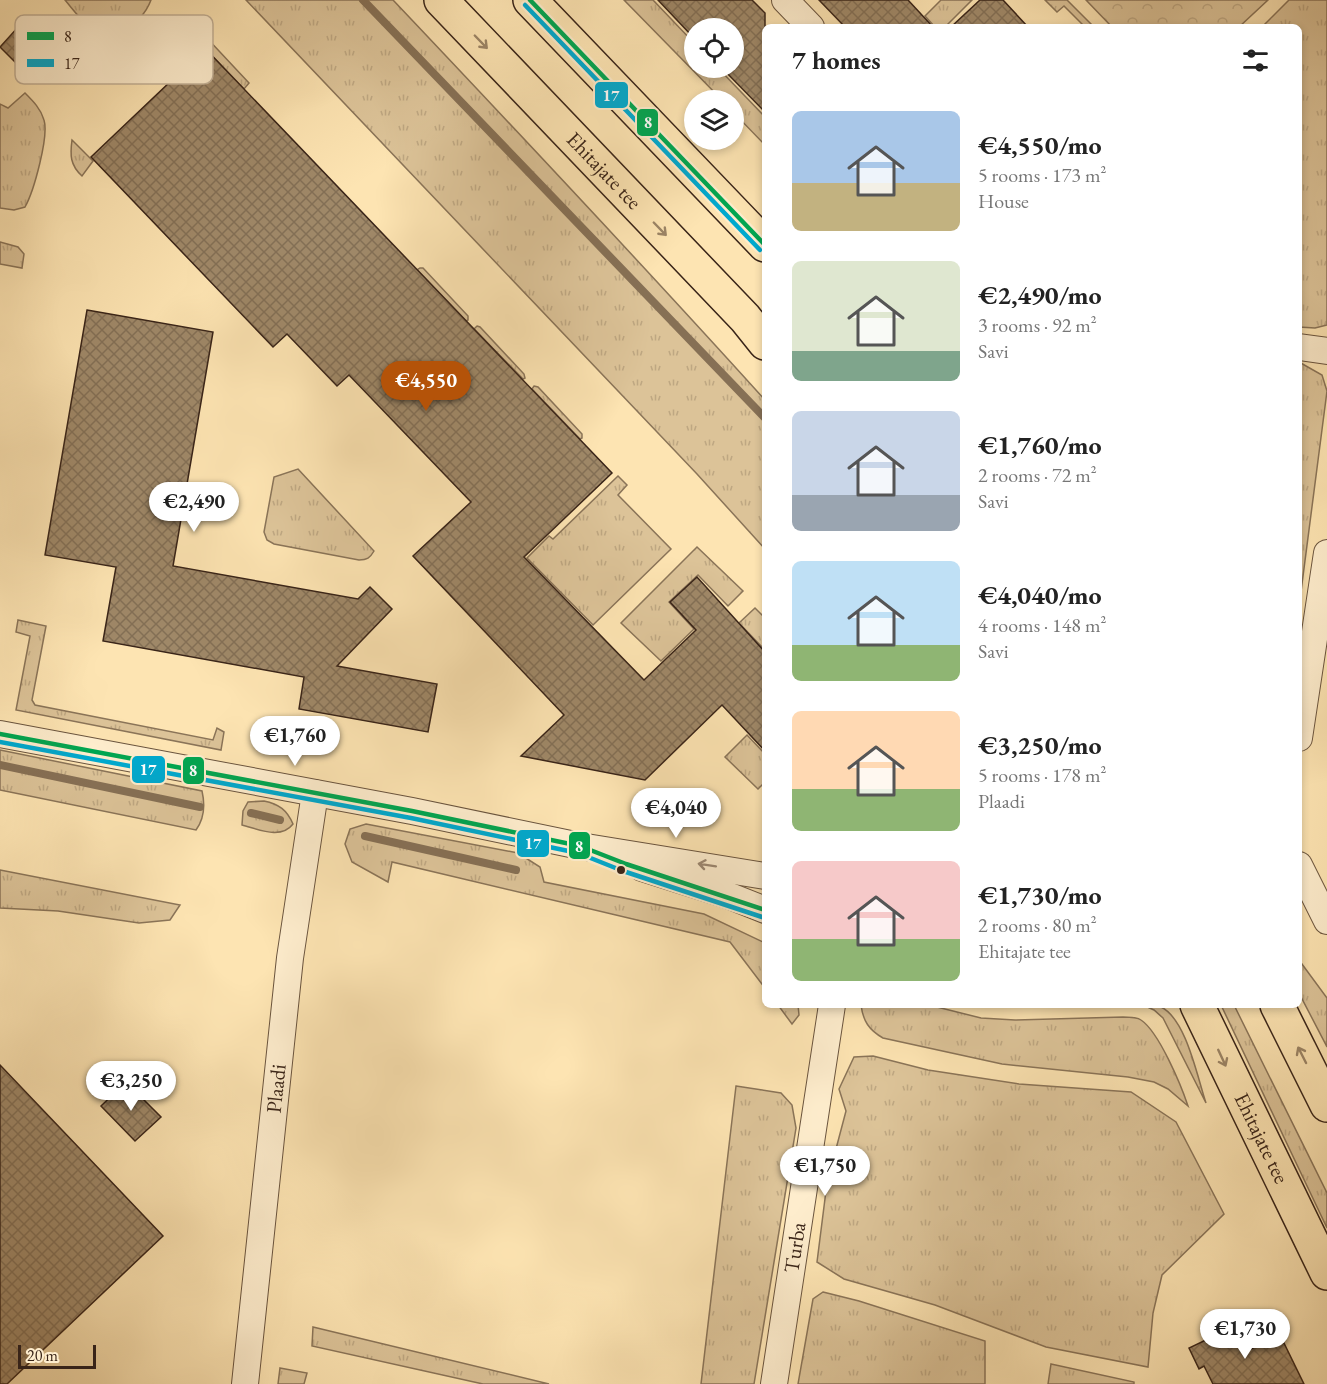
<!DOCTYPE html>
<html lang="en">
<head>
<meta charset="utf-8">
<style>
  body { margin:0; font-family:"EB Garamond",serif; background:#f2f2f2; color:#222; height:100vh; display:flex; flex-direction:column; font-size:22px; white-space:nowrap }
  * { box-sizing:border-box; margin:0 }
  p { font-size:20px; color:#767676 }
  .icon { flex:none; width:33px; height:33px; fill:none; stroke:currentColor; stroke-width:2; stroke-linecap:round; stroke-linejoin:round }
  .map { position:relative; flex:1; overflow:hidden }
  .panel { position:absolute; left:762px; top:24px; width:540px; height:984px; display:flex; flex-direction:column; background:#fff; border-radius:9px; box-shadow:0 3px 9px #0003 }
  .panel>* { flex:none }
  .controls { position:absolute; left:684px; top:18px; display:grid; gap:12px }
  .controls a { display:grid; place-items:center; width:60px; height:60px; border-radius:50%; background:#fff; box-shadow:0 3px 9px #0003; font-size:30px }
  .scale { position:absolute; left:18px; bottom:15px; width:78px; box-sizing:border-box; padding-left:6px; border:3px solid #392418; border-top:0; font-size:16px; line-height:21px; white-space:nowrap; color:#392418; -webkit-text-stroke:4px #feedcd; paint-order:stroke }
  .price { position:absolute; translate:-50% -51px; padding:0 14px; border-radius:21px; background:#fff; color:#222; font-size:20px; line-height:39px; filter:drop-shadow(0 2px 3px #0008) }
  .price::after { content:''; position:absolute; left:50%; top:36px; width:18px; height:14px; margin-left:-9px; background:inherit; clip-path:polygon(0 0,100% 0,50% 100%) }
  .price.current { background:#b45309; color:#fff }
  ul { padding:0; list-style:none }
  li { display:flex; align-items:center; gap:18px; height:150px; padding:0 30px }
  li span { display:grid; place-items:center; flex:none; width:168px; height:120px; border-radius:9px; color:#555 }
  li>.icon { margin-inline-start:auto }
  span .icon { width:72px; height:72px; fill:#fffc; stroke-width:1 }
  li b { font-size:26px }
  h2 { display:flex; justify-content:space-between; align-items:center; height:72px; padding:0 30px; font-size:26px }
  .map>svg:first-child { display:block }
</style>
</head>
<body>
<div class="map">
<svg width="1327" height="1384" viewBox="0 0 1327 1384">
  <defs>
    <pattern id="grass-tufts" width="24" height="20" patternUnits="userSpaceOnUse" patternTransform="scale(1.5)"><rect width="24" height="20" fill="#dcc398"/><path d="M3 7l-1-3M5 7V3M7 7l1-3M15 17l-1-3M17 17v-4M19 17l1-3" fill="none" stroke="#bea782"/></pattern>
    <pattern id="park-crowns" width="20" height="18" patternUnits="userSpaceOnUse" patternTransform="scale(1.5)"><rect width="20" height="18" fill="#dcc398"/><path d="M2 6a3 3 0 1 1 6 0M12 15a3 3 0 1 1 6 0" fill="none" stroke="#bea782"/></pattern>
    <pattern id="building-cross-hatch" width="8" height="8" patternUnits="userSpaceOnUse" patternTransform="scale(1.5)"><rect width="8" height="8" fill="#9f8868"/><path d="M0 0l8 8M0 8l8-8" fill="none" stroke="#836f55"/></pattern>
  </defs>
  <rect width="100%" height="100%" fill="#fde4b2"/>
  <filter id="stains"><feTurbulence type="fractalNoise" baseFrequency=".00333" numOctaves="4"/><feColorMatrix values="0 0 0 0 .2 0 0 0 0 .09 0 0 0 0 .02 0 0 0 .5 -.17"/></filter>
  <radialGradient id="worn" r=".72"><stop offset=".6" stop-color="#630" stop-opacity="0"/><stop offset="1" stop-color="#630" stop-opacity=".3"/></radialGradient>
  <g fill="url(#grass-tufts)" stroke="#8a7458" stroke-width="1.5">
    <path d="M 65,0 L 151,0 C 141,26 113,39 88,24 C 79,19 72,8 65,0 Z"/>
    <path d="M 246,0 L 393,0 C 518,132 643,265 765,400 L 765,549 L 697,474 Z"/>
    <polygon points="624,0 653,0 694,43 694,68 718,68 765,117 765,145 734,113 734,100 722,100"/>
    <polygon points="941,0 972,0 945,27 935,27 925,16"/>
    <polygon points="1045,0 1067,0 1094,27 1085,27 1064,6 1057,12"/>
    <polygon points="1289,0 1327,0 1327,325 1315,328 1299,327 1299,27 1262,27"/>
    <polygon points="190,20 249,83 244,89 191,34 184,39 178,31"/>
    <path d="M 25,93 C 33,101 41,109 44,120 C 49,136 34,191 25,207 L 14,210 L 0,208 L 0,104 L 8,108 Z"/>
    <path d="M 72,140 L 93,161 L 82,176 C 70,165 70,155 72,140 Z"/>
    <polygon points="0,242 18,247 24,254 22,268 0,264"/>
    <polygon points="420,268 423,268 468,316 468,320 466,321 417,270"/>
    <polygon points="477,326 480,327 524,374 525,378 523,379 474,329"/>
    <polygon points="1299,362 1322,375 1327,391 1299,607"/>
    <polygon points="534,386 538,387 582,434 582,438 580,439 532,389"/>
    <path d="M 298,469 L 374,551 C 370,558 367,560 359,560 L 274,544 L 267,540 L 264,532 L 274,477 Z"/>
    <polygon points="618,476 627,485 618,495 671,549 593,625 527,558 549,536 553,539"/>
    <polygon points="697,547 743,591 728,606 698,575 669,602 694,629 661,661 621,623"/>
    <polygon points="755,608 765,618 765,650 739,623"/>
    <polygon points="18,620 46,626 32,700 35,705 213,740 217,728 224,732 221,750 16,710 30,636 16,632"/>
    <polygon points="747,735 765,754 765,782 758,789 725,757"/>
    <path d="M 0,750 L 202,791 C 205,804 204,819 196,830 L 0,790 Z"/>
    <path d="M 264,801 C 279,804 287,810 293,824 C 281,840 258,829 242,825 L 243,811 L 248,802 Z"/>
    <polygon points="366,824 518,853 540,867 544,882 704,914 765,943 765,988 730,942 392,862 388,882 352,862 345,844 350,829"/>
    <polygon points="0,870 180,905 170,920 139,923 58,911 0,908"/>
    <polygon points="1299,960 1327,998 1327,1047 1299,993"/>
    <polygon points="778,1005 798,1005 799,1015 792,1024"/>
    <path d="M 861,1005 L 929,1005 L 981,1018 L 1015,1020 L 1123,1017 C 1129,1017 1137,1017 1141,1020 C 1159,1032 1181,1085 1188,1106 L 1168,1089 L 1154,1082 L 1128,1077 L 1002,1064 L 883,1038 C 869,1030 863,1021 861,1005 Z"/>
    <path d="M 1143,1005 C 1149,1005 1156,1004 1161,1007 C 1186,1019 1197,1076 1206,1103 L 1163,1018 L 1154,1010 Z"/>
    <polygon points="1221,1005 1234,1005 1327,1193 1327,1228"/>
    <polygon points="873,1056 928,1070 1019,1084 1131,1092 1176,1122 1224,1214 1162,1275 1153,1313 1148,1367 1046,1347 935,1305 844,1279 817,1262 827,1183 846,1111 839,1089 854,1057"/>
    <polygon points="736,1086 781,1093 792,1105 796,1128 754,1384 701,1384"/>
    <polygon points="823,1292 859,1301 985,1341 985,1384 798,1384 813,1299"/>
    <polygon points="313,1327 549,1384 483,1384 312,1346"/>
    <polygon points="1051,1364 1134,1382 1134,1384 1048,1384"/>
    <polygon points="280,1368 307,1373 304,1384 278,1384"/>
  </g>
  <polygon fill="url(#park-crowns)" stroke="#8a7458" stroke-width="1.5" points="1086,0 1268,0 1239,27 1112,27"/>
  <g fill="none" stroke-linecap="round" stroke-linejoin="round">
    <g stroke="#867055" stroke-width="8">
      <polyline points="363,0 765,418"/>
      <polyline points="0,765 200,807"/>
      <polyline points="251,813 280,820"/>
      <polyline points="365,836 516,870"/>
    </g>
  </g>
  <g fill="url(#building-cross-hatch)" stroke="#392418" stroke-width="1.5">
    <polygon points="658,0 752,0 765,13 765,112 722,68 734,68 734,28 694,28 694,38"/>
    <polygon points="819,0 908,0 933,27 845,27"/>
    <polygon points="980,0 1003,0 1028,27 951,27"/>
    <polygon points="19,26 44,52 24,71 0,47"/>
    <polygon points="198,41 612,473 524,557 644,680 696,630 670,602 697,577 765,652 765,751 722,705 645,780 521,756 564,715 413,556 471,502 349,375 337,386 287,334 273,347 91,157 173,79 166,71"/>
    <polygon points="87,310 213,332 173,566 358,599 370,587 392,609 337,666 437,684 428,732 299,709 304,677 103,641 116,567 45,555"/>
    <polygon points="0,1065 163,1236 7,1384 0,1384"/>
    <polygon points="126,1082 161,1117 135,1141 101,1106"/>
    <polygon points="1239,1324 1251,1349 1280,1335 1304,1384 1213,1384 1204,1366 1199,1369 1189,1348"/>
  </g>
  <g fill="none" stroke-linecap="round" stroke-linejoin="round">
    <defs>
      <g id="minor">
        <polyline points="785,0 811,27"/>
        <polyline points="1299,347 1327,351"/>
        <polyline points="0,734 412,811 580,846 765,876"/>
        <polyline points="1299,738 1327,553"/>
        <polyline points="1299,865 1327,921"/>
        <polyline points="642,868 730,896 765,910"/>
        <path id="s1" d="M 245,1384 L 290,958 L 315,793"/>
        <path id="s2" d="M 774,1384 L 832,1005"/>
      </g>
      <g id="highway">
        <path id="s3" d="M 441,0 L 745,318 L 765,343"/>
        <polyline points="530,0 765,245"/>
        <path id="s4" d="M 1197,1005 L 1327,1273"/>
        <polyline points="1277,1005 1327,1105"/>
      </g>
    </defs>
    <use href="#minor" stroke="#6a543e" stroke-width="28"/>
    <use href="#highway" stroke="#392418" stroke-width="36"/>
    <use href="#minor" stroke="#feedcd" stroke-width="26"/>
    <use href="#highway" stroke="#fde4b2" stroke-width="33"/>
    <defs>
      <g id="bus-1">
        <polyline points="530,0 765,245"/>
        <polyline points="0,734 412,811 580,846 626,864 765,910"/>
      </g>
      <g id="bus-2">
        <polyline points="525,5 760,250"/>
        <polyline points="0,742 411,818 578,853 623,871 762,917"/>
      </g>
    </defs>
    <use href="#bus-1" stroke="#feedcd" stroke-width="9"/>
    <use href="#bus-2" stroke="#feedcd" stroke-width="9"/>
    <use href="#bus-1" stroke="#00a651" stroke-width="4.5"/>
    <use href="#bus-2" stroke="#00a9ce" stroke-width="4.5"/>
  </g>
  <defs><path id="oneway-shaft" d="M-6 0H5M1.5-3L5.5 0L1.5 3" fill="none" stroke-width="1.6" stroke-linecap="round" stroke-linejoin="round" transform="scale(1.5)"/></defs>
  <g stroke="#9b8465">
    <use href="#oneway-shaft" transform="translate(481 42) rotate(46)"/>
    <use href="#oneway-shaft" transform="translate(660 229) rotate(46)"/>
    <use href="#oneway-shaft" transform="translate(1302 1055) rotate(-117)"/>
    <use href="#oneway-shaft" transform="translate(1222 1058) rotate(65)"/>
  </g>
  <use stroke="#9c8872" href="#oneway-shaft" transform="translate(707 865) rotate(-171)"/>
  <circle fill="#392418" stroke="#feedcd" stroke-width="2" cx="621" cy="870" r="5"/>
  <g text-anchor="middle" stroke-width="6" stroke-linejoin="round" paint-order="stroke">
    <g font-size="21" fill="#392418" stroke="#feedcd">
      <text dy="7" stroke="none"><textPath href="#s3" startOffset="236">Ehitajate tee</textPath></text>
      <text dy="7" stroke="none"><textPath href="#s1" startOffset="297">Plaadi</textPath></text>
      <text dy="7" stroke="none"><textPath href="#s4" startOffset="148">Ehitajate tee</textPath></text>
      <text dy="7" stroke="none"><textPath href="#s2" startOffset="138">Turba</textPath></text>
    </g>
  </g>
  <rect x="15" y="15" width="198" height="69" rx="9" fill="#feedcd" stroke="#c3b197" stroke-width="1.5"/>
  <rect x="27" y="32" width="27" height="8" fill="#00a651"/>
  <rect x="27" y="59" width="27" height="8" fill="#00a9ce"/>
  <g font-size="16" fill="#392418">
    <text x="64" y="42">8</text>
    <text x="64" y="69">17</text>
  </g>
  <g stroke="#feedcd" stroke-width="2">
    <rect x="594" y="81" width="35" height="28" rx="6" fill="#00a9ce"/>
    <rect x="636" y="108" width="23" height="29" rx="6" fill="#00a651"/>
    <rect x="131" y="755" width="35" height="29" rx="6" fill="#00a9ce"/>
    <rect x="182" y="756" width="23" height="29" rx="6" fill="#00a651"/>
    <rect x="516" y="829" width="34" height="29" rx="6" fill="#00a9ce"/>
    <rect x="568" y="831" width="23" height="29" rx="6" fill="#00a651"/>
  </g>
  <g font-size="16" text-anchor="middle" font-weight="bold" fill="#fff">
    <text x="611" y="101">17</text>
    <text x="648" y="128">8</text>
    <text x="148" y="775">17</text>
    <text x="193" y="776">8</text>
    <text x="533" y="849">17</text>
    <text x="579" y="852">8</text>
  </g>
  <rect width="100%" height="100%" filter="url(#stains)"/>
  <rect width="100%" height="100%" fill="url(#worn)"/>
</svg>
<div class="controls">
<a><svg class="icon" aria-label="locate" viewBox="0 0 24 24"><circle cx="12" cy="12" r="6"/><path d="M12 2v4M12 18v4M2 12h4M18 12h4"/></svg></a>
<a><svg class="icon" aria-label="layers" viewBox="0 0 24 24"><path d="M12 4l9 5-9 5-9-5zM3 14l9 5 9-5"/></svg></a>
</div>
<div class="scale">20 m</div>
<b class="price current" style="left:426px;top:412px">€4,550</b>
<b class="price" style="left:194px;top:533px">€2,490</b>
<b class="price" style="left:295px;top:767px">€1,760</b>
<b class="price" style="left:676px;top:839px">€4,040</b>
<b class="price" style="left:131px;top:1112px">€3,250</b>
<b class="price" style="left:825px;top:1197px">€1,750</b>
<b class="price" style="left:1245px;top:1360px">€1,730</b>
<section class="panel">
<h2>7 homes<svg class="icon" aria-label="filters" viewBox="0 0 24 24"><path d="M4 7h16M4 17h16"/><circle cx="9" cy="7" r="2"/><circle cx="15" cy="17" r="2"/></svg></h2>
<ul>
<li><span style="background:linear-gradient(#a9c7e8 60%,#c2b280 0)"><svg class="icon" aria-label="home" viewBox="0 0 24 24"><path d="M3 11l9-7 9 7M6 9v11h12V9"/></svg></span><div><b>€4,550/mo</b><p>5 rooms · 173 m²</p><p>House</p></div></li>
<li><span style="background:linear-gradient(#dfe7d0 75%,#7fa58c 0)"><svg class="icon" aria-label="home" viewBox="0 0 24 24"><path d="M3 11l9-7 9 7M6 9v11h12V9"/></svg></span><div><b>€2,490/mo</b><p>3 rooms · 92 m²</p><p>Savi</p></div></li>
<li><span style="background:linear-gradient(#c9d6e8 70%,#9aa5b1 0)"><svg class="icon" aria-label="home" viewBox="0 0 24 24"><path d="M3 11l9-7 9 7M6 9v11h12V9"/></svg></span><div><b>€1,760/mo</b><p>2 rooms · 72 m²</p><p>Savi</p></div></li>
<li><span style="background:linear-gradient(#bfe0f5 70%,#8fb573 0)"><svg class="icon" aria-label="home" viewBox="0 0 24 24"><path d="M3 11l9-7 9 7M6 9v11h12V9"/></svg></span><div><b>€4,040/mo</b><p>4 rooms · 148 m²</p><p>Savi</p></div></li>
<li><span style="background:linear-gradient(#ffd9b3 65%,#8fb573 0)"><svg class="icon" aria-label="home" viewBox="0 0 24 24"><path d="M3 11l9-7 9 7M6 9v11h12V9"/></svg></span><div><b>€3,250/mo</b><p>5 rooms · 178 m²</p><p>Plaadi</p></div></li>
<li><span style="background:linear-gradient(#f6c9c9 65%,#8fb573 0)"><svg class="icon" aria-label="home" viewBox="0 0 24 24"><path d="M3 11l9-7 9 7M6 9v11h12V9"/></svg></span><div><b>€1,730/mo</b><p>2 rooms · 80 m²</p><p>Ehitajate tee</p></div></li>
</ul>
</section>
</div>
</body>
</html>
